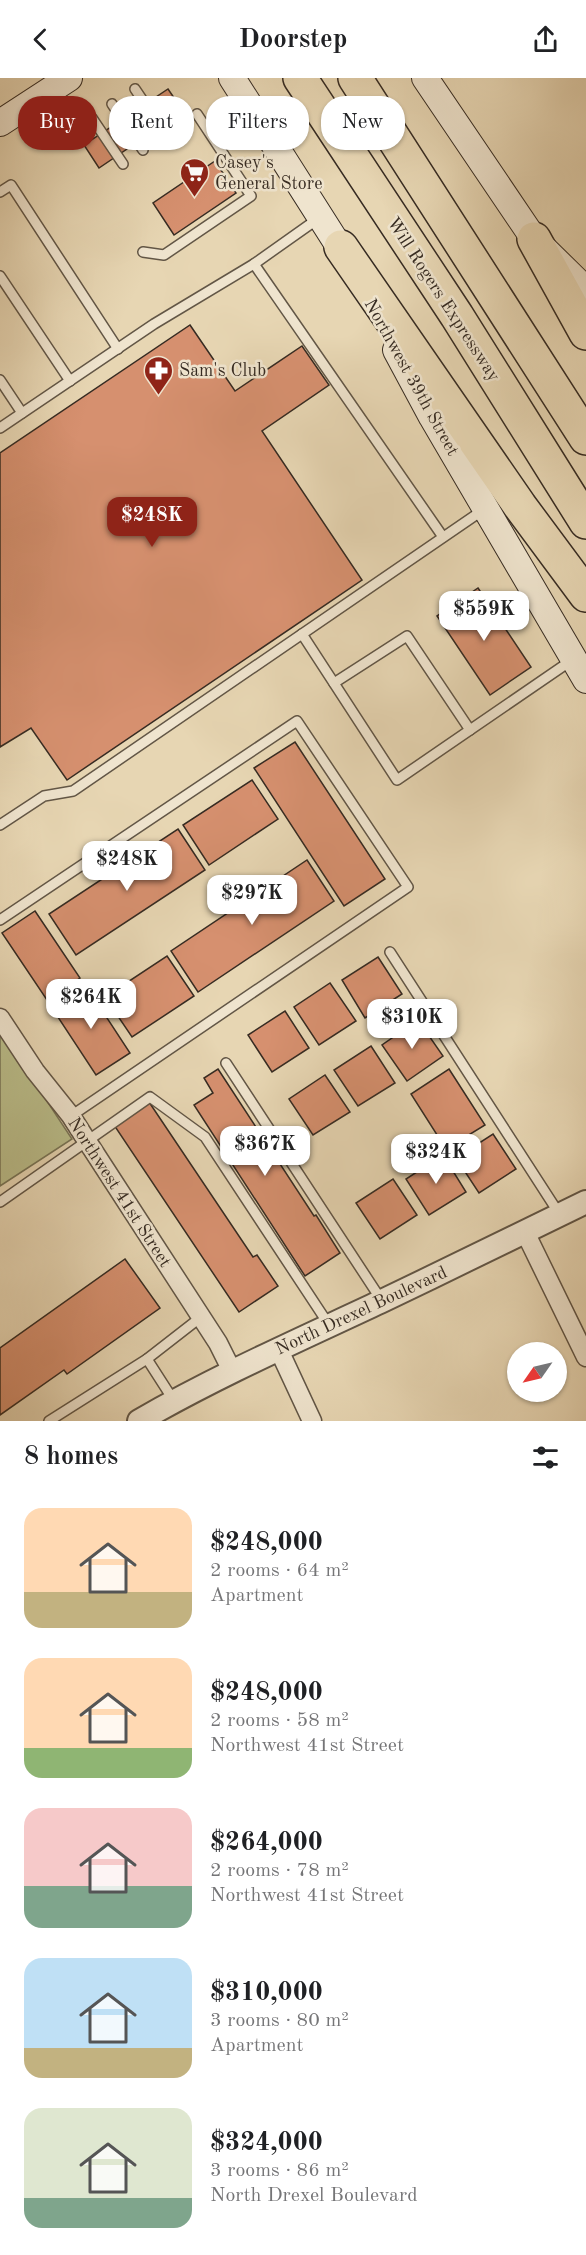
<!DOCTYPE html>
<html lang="en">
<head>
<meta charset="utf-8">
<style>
  body { margin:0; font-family:"Old Standard TT",serif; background:#f2f2f2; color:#202124; height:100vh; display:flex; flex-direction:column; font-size:22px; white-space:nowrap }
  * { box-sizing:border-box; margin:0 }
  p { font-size:20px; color:#757577 }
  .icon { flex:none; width:33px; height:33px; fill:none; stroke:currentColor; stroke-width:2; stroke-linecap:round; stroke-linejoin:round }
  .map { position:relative; height:1343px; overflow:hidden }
  .panel { display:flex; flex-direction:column; background:#fff; flex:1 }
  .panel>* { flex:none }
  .hud { position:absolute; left:18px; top:18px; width:550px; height:54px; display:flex; gap:12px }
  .needle { width:39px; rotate:236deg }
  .fabs { position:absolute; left:507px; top:1264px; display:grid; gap:12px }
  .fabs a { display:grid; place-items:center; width:60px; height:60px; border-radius:50%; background:#fff; box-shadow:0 2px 4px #0004; font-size:30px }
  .price { position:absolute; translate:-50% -51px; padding:0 14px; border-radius:12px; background:#fff; color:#222; font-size:20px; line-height:39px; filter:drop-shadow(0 2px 3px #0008) }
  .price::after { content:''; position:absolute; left:50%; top:36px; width:18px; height:14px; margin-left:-9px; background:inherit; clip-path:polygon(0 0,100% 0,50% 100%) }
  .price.selected { background:#8f2418; color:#fff }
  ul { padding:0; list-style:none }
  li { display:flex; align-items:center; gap:18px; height:150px; padding:0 24px }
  li span { display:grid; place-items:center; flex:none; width:168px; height:120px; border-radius:18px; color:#555 }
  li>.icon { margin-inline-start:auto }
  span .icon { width:72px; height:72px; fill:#fffc; stroke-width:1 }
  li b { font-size:26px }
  h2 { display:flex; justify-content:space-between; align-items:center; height:72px; padding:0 24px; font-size:26px }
  .tag { padding:0 21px; border-radius:24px; background:#fff; box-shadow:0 2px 4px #0004; font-size:21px; line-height:54px }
  .tag.selected { background:#8f2418; color:#fff }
  header { display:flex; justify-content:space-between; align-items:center; height:78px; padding:0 24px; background:#fff; font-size:27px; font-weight:800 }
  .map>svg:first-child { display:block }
</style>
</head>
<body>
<header><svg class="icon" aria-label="back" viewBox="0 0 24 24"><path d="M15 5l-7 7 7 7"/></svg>Doorstep<svg class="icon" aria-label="share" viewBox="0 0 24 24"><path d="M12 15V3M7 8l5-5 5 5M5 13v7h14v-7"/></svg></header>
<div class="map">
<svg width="586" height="1343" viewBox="0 0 586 1343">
  <rect width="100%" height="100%" fill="#e7d6b3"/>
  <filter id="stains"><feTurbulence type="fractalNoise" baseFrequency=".00333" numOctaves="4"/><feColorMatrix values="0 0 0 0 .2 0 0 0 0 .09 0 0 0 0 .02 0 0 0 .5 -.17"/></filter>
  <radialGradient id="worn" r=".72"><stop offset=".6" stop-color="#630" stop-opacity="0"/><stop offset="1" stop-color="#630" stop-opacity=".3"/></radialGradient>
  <polygon fill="#babd8a" stroke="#787456" stroke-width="1.5" points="0,952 72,1061 0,1108"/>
  <g fill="#d6906f" stroke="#362b22" stroke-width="1.5">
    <polygon points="168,11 183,33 99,90 84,67"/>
    <polygon points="215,83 236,115 174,157 153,125"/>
    <polygon points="190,247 235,313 302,268 329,307 262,353 362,502 67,702 31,650 0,669 0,375"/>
    <polygon points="478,510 531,589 490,617 437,538"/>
    <polygon points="295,664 385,801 344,828 254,690"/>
    <polygon points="252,702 278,741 209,787 183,747"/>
    <polygon points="178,751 205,792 76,877 49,836"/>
    <polygon points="307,782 334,823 198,914 171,873"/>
    <polygon points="35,833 80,900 47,922 2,855"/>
    <polygon points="167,878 194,918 132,959 105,919"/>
    <polygon points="378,879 402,916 365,940 342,902"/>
    <polygon points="330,905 356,943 319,967 294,929"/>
    <polygon points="86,908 130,975 96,997 52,930"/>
    <polygon points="285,933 309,970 272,994 248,957"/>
    <polygon points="418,942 443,978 407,1003 382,967"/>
    <polygon points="371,968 395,1005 358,1028 334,992"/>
    <polygon points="218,991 314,1138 316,1137 340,1175 305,1198 194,1027 213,1015 204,1000"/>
    <polygon points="449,991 485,1047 446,1071 411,1016"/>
    <polygon points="325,997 350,1034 313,1057 289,1021"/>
    <polygon points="149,1024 253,1179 257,1177 278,1208 239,1234 114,1047"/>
    <polygon points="493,1056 516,1091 479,1115 456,1080"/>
    <polygon points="443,1077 466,1114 429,1137 406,1101"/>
    <polygon points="393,1101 417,1137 380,1161 356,1125"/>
    <polygon points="125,1181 160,1230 67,1296 64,1292 0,1337 0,1270"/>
  </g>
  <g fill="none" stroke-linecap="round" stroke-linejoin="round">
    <defs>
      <g id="service">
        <polyline points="135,11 166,57"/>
        <polyline points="112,26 143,72"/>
        <polyline points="92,40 123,86"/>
        <polyline points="0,114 11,107 118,271"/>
        <polyline points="143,174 164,177 251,118 197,36"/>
        <polyline points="254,186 443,459"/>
        <polyline points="0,198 70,303"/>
        <polyline points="0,302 22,335"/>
        <polyline points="0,350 154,246 254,186 319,140"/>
        <polyline points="302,556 397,702 572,582"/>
        <polyline points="334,605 407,558 470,652"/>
        <polyline points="0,747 44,718 73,713 483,432"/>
        <polyline points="0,842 297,643 408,809 71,1038"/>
        <polyline points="390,874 560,1137"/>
        <polyline points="226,985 382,1223"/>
        <polyline points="0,1124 150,1019 205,1059 329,1247"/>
        <polyline points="147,1281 174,1323"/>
        <polyline points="49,1343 147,1281 201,1239"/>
      </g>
      <g id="minor">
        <polyline points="0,940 35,993 71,1038 87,1063 218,1265 232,1293"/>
        <polyline points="525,1154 586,1279"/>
        <polyline points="278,1270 312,1343"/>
      </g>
      <path id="tertiary" d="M 139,1343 C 217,1298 299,1262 380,1224 C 449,1191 518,1157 586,1124"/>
      <g id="secondary">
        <polyline points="232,0 349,184"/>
        <polyline points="425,0 534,161 586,212"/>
        <polyline points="0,45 69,0"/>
        <polyline points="396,272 432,339 586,602"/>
      </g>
      <g id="motorway">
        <polyline points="300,0 457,238 586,444"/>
        <polyline points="355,0 586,360"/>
        <polyline points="534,161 586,255"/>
        <polyline points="341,169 520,428 586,517"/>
      </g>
    </defs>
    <use href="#service" stroke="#625646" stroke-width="12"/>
    <use href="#minor" stroke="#625646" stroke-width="21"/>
    <use href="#tertiary" stroke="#625646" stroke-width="26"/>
    <use href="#secondary" stroke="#362b22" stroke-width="28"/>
    <use href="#motorway" stroke="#362b22" stroke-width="36"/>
    <use href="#service" stroke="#efe4ce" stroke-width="9"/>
    <use href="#minor" stroke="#efe4ce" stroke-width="18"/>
    <use href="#tertiary" stroke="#efe4ce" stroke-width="22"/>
    <use href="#secondary" stroke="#efe4ce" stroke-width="26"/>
    <use href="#motorway" stroke="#e7d6b3" stroke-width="33"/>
  </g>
  <defs>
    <symbol id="supermarket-pin" viewBox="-11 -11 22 30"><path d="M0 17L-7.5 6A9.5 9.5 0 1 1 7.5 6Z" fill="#8f2418" stroke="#efe4ce"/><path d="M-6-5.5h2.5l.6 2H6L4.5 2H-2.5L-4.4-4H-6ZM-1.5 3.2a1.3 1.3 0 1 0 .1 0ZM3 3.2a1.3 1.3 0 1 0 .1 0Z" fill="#fff"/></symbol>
    <symbol id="pharmacy-pin" viewBox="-11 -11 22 30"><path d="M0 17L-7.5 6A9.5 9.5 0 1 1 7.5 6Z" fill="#8f2418" stroke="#efe4ce"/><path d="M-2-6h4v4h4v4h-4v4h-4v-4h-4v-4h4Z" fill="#fff"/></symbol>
  </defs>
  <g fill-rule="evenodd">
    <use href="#supermarket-pin" x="178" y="78" width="33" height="45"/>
    <use href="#pharmacy-pin" x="142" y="276" width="33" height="45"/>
  </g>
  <g text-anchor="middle" stroke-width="5" stroke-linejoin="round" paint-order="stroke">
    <g font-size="18" fill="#362b22" stroke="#efe4ce" text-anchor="start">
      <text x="215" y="90">Casey's<tspan x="215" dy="21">General Store</tspan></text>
      <text x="179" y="298">Sam's Club</text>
    </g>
    <g font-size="18" fill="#362b22" stroke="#efe4ce">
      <text transform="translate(444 221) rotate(57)" y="6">Will Rogers Expressway</text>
      <text transform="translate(412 299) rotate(61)" y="6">Northwest 39th Street</text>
      <text transform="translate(120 1114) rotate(57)" y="6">Northwest 41st Street</text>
      <text transform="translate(361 1232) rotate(-25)" y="6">North Drexel Boulevard</text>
    </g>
  </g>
  <rect width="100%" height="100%" filter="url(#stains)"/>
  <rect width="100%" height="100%" fill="url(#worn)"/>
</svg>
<div class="fabs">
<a><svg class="needle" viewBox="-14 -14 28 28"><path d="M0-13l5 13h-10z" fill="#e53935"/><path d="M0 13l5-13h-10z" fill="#757577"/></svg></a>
</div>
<b class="price selected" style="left:152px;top:470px">$248K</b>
<b class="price" style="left:484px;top:564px">$559K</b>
<b class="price" style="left:127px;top:814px">$248K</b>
<b class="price" style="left:252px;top:848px">$297K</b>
<b class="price" style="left:91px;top:952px">$264K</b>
<b class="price" style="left:412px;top:972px">$310K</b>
<b class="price" style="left:265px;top:1099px">$367K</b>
<b class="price" style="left:436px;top:1107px">$324K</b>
<div class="hud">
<a class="tag selected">Buy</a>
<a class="tag">Rent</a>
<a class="tag">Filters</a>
<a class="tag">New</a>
</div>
</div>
<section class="panel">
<h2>8 homes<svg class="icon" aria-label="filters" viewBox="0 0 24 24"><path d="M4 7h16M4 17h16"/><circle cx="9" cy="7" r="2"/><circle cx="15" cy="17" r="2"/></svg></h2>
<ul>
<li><span style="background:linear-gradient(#ffd9b3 70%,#c2b280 0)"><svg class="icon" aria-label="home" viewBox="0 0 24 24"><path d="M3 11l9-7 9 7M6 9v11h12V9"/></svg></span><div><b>$248,000</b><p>2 rooms · 64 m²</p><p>Apartment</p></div></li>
<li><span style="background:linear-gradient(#ffd9b3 75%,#8fb573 0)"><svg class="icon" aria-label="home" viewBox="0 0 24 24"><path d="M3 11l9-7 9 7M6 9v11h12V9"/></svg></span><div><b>$248,000</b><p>2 rooms · 58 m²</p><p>Northwest 41st Street</p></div></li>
<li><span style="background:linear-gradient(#f6c9c9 65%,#7fa58c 0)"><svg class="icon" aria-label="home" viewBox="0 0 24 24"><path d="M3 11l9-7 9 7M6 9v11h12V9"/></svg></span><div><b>$264,000</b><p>2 rooms · 78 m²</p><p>Northwest 41st Street</p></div></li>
<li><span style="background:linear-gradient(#bfe0f5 75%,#c2b280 0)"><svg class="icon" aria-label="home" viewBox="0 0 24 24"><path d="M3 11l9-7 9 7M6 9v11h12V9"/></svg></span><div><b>$310,000</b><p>3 rooms · 80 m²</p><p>Apartment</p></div></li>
<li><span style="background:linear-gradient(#dfe7d0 75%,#7fa58c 0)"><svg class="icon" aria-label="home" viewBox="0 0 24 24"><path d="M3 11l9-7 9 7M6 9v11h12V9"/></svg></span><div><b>$324,000</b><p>3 rooms · 86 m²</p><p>North Drexel Boulevard</p></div></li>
</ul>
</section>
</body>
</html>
